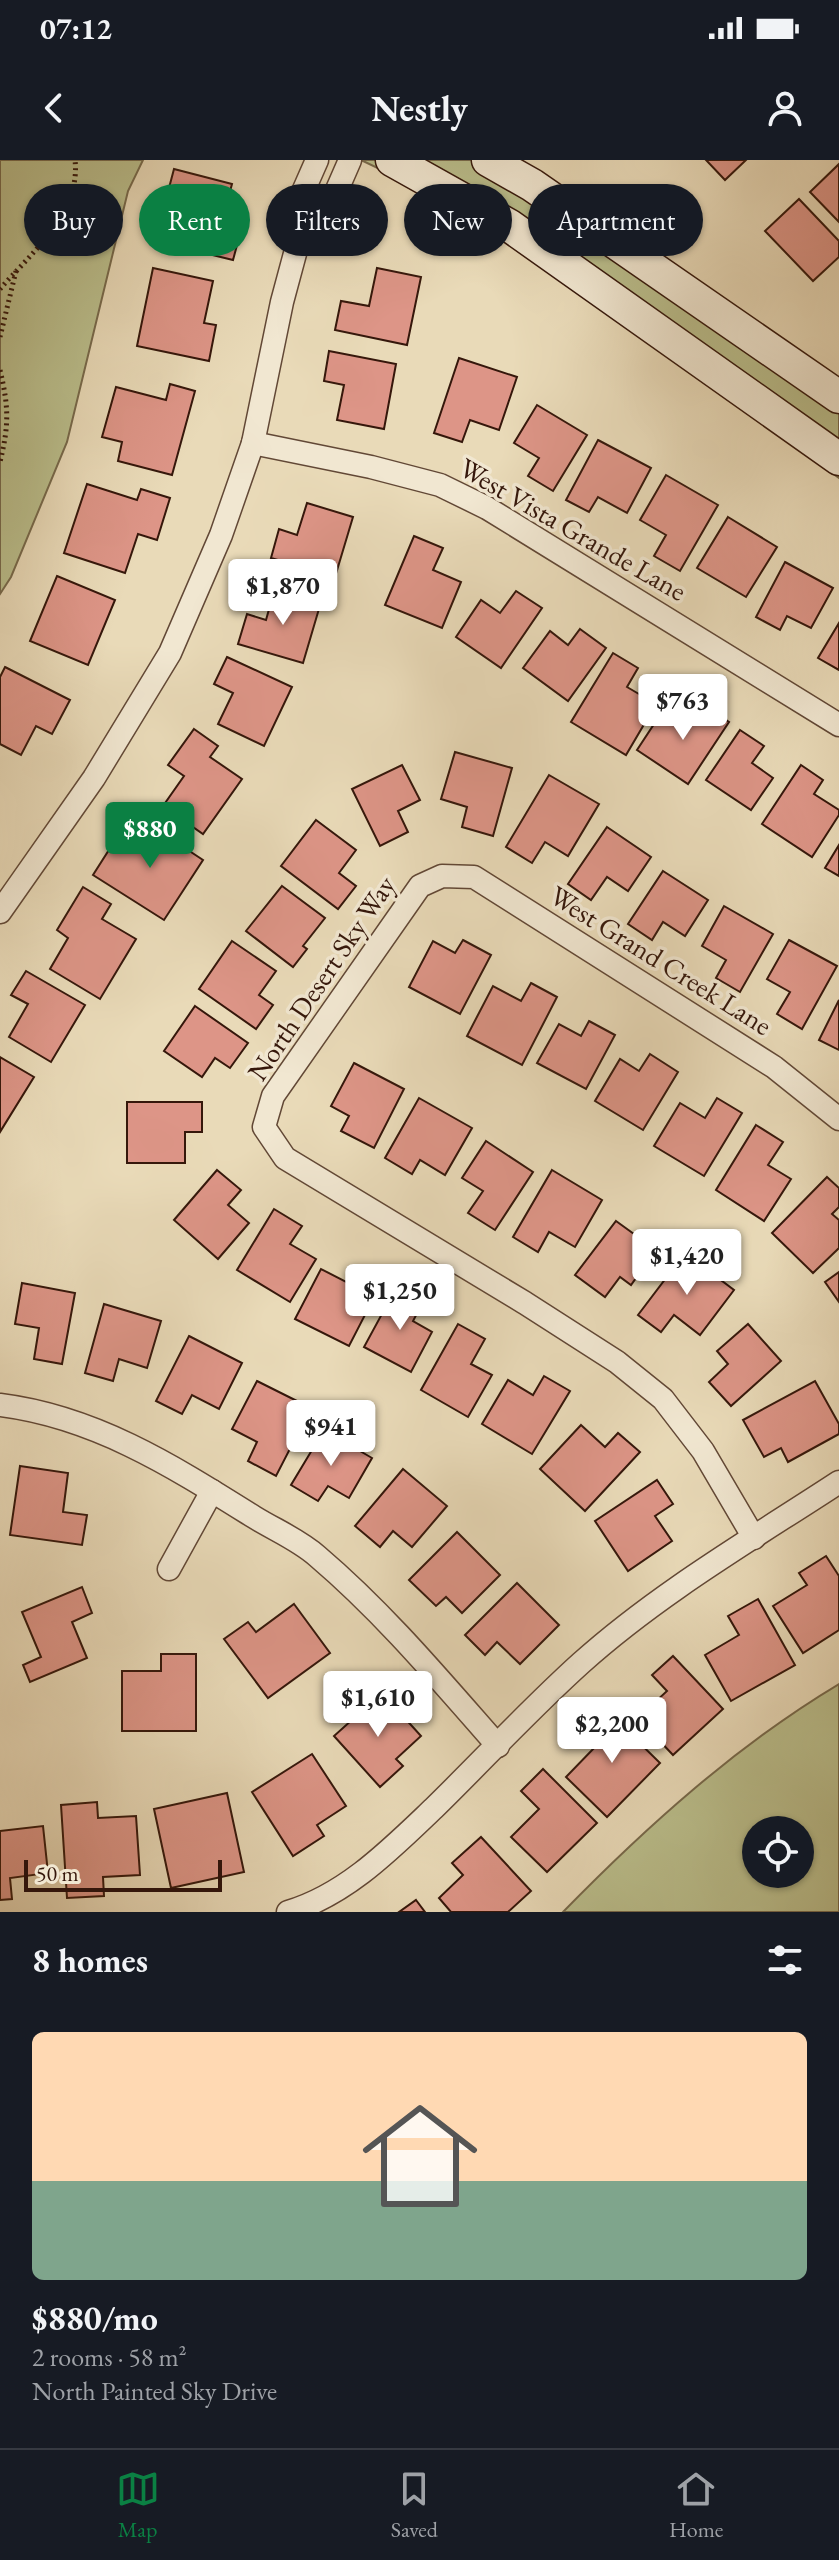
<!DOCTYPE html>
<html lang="en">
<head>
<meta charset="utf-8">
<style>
  body { margin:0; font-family:"EB Garamond",serif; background:#20242c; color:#f1f3f6; height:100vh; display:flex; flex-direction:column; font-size:30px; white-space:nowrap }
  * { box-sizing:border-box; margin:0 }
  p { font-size:26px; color:#9ea1a6 }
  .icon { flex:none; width:44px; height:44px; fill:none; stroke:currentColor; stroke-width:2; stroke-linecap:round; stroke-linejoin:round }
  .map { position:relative; height:1752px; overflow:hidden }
  .sheet { display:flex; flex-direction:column; background:#171b24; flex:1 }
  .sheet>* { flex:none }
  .guide { position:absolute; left:24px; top:24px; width:792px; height:72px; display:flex; gap:16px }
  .fabs { position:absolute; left:742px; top:1656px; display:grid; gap:16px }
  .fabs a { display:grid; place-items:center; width:72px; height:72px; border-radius:50%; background:#171b24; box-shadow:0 2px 6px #0004; font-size:40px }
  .scale { position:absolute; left:24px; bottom:20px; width:198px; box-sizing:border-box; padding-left:8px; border:4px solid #35170b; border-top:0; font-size:22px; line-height:28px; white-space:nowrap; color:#35170b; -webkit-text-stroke:6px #f1e7d1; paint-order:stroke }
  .price { position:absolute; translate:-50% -68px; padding:0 18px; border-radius:8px; background:#fff; color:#222; font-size:26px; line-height:52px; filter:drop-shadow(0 2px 4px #0008) }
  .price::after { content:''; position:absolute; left:50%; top:48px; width:24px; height:18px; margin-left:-12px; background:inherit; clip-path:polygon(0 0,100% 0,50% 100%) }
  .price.on { background:#0b8043; color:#fff }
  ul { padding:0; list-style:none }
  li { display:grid; align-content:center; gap:16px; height:424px; padding:0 32px }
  li span { display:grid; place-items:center; height:248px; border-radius:12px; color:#555 }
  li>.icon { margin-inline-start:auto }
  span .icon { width:144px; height:144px; fill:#fffc; stroke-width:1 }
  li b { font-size:34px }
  h2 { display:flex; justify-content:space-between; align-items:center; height:96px; padding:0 32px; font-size:34px }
  .chip { padding:0 28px; border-radius:36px; background:#171b24; box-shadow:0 2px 6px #0004; font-size:28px; line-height:72px }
  .chip.on { background:#0b8043; color:#fff }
  .status { display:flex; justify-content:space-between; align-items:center; height:56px; padding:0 40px; background:#171b24; direction:ltr }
  .status svg { height:22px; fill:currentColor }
  header { display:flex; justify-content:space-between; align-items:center; height:104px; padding:0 32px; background:#171b24; font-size:36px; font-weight:700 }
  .tab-bar { display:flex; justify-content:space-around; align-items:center; height:112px; border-top:2px solid #363941; background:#171b24; font-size:22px; color:#9ea1a6 }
  .tab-bar a { display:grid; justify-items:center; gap:4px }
  .tab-bar .on { color:#0b8043 }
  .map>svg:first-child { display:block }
</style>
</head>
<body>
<div class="status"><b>07:12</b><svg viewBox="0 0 49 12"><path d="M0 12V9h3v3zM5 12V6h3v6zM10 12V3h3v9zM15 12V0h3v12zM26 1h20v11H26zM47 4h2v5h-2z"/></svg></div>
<header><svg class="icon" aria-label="back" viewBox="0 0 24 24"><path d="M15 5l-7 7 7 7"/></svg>Nestly<svg class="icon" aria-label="person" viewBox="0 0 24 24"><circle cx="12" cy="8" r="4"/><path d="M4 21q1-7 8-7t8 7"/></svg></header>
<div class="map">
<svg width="839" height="1752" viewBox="0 0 839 1752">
  <rect width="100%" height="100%" fill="#e9dab8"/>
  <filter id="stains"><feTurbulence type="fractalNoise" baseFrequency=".0025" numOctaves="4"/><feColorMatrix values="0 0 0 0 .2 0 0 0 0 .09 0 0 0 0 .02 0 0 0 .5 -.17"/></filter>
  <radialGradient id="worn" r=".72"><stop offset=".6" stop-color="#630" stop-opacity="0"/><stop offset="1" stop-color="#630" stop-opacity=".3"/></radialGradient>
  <g fill="#babe8c" stroke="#786a4c" stroke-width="2" fill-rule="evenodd">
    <polygon points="0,0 143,0 128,31 67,282 11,417 0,434"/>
    <polygon points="361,0 521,0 839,220 839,318 551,110 430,33"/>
    <path d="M 839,1524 L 839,1752 L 563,1752 C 646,1667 737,1585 839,1524 ZM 756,1670 L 800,1670 L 800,1714 L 756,1714 Z"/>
  </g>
  <g fill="#dd9587" stroke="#35170b" stroke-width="2">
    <polygon points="706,0 746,0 725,20"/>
    <polygon points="839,4 839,62 810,32"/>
    <polygon points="174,9 232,24 220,68 240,74 233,100 155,81"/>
    <polygon points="799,39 839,81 839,97 813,121 765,71"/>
    <polygon points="153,108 213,121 204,163 216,165 209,201 137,186"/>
    <polygon points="377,108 421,117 407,185 335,170 341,141 369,146"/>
    <polygon points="329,191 396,204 384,269 337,260 344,225 324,221"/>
    <polygon points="459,198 517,217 499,270 470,260 462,282 434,273"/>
    <polygon points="170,224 195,231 172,315 118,301 122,282 102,277 116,227 166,240"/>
    <polygon points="537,245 587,275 553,331 528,316 539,298 514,283"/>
    <polygon points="598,280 651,308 627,353 598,337 589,352 566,340"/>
    <polygon points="666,315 718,345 680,411 654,396 666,375 640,360"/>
    <polygon points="87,324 137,340 141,329 170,338 157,380 138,374 125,413 64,393"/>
    <polygon points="307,343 353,357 335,417 271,398 279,369 297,375"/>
    <polygon points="728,357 777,387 746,437 697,408"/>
    <polygon points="414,376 443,388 433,410 461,422 442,468 385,445"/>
    <polygon points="785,402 833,428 811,468 787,456 780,470 756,457"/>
    <polygon points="57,416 115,440 88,505 30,481"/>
    <polygon points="275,428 321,442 303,503 238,484 247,454 266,460"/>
    <polygon points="516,431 542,448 501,508 456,477 481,440 500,453"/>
    <polygon points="839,463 839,510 818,498"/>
    <polygon points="580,469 606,488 568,541 523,508 550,471 568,485"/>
    <polygon points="613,493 638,508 627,527 656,544 626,595 571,562"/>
    <polygon points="227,497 292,527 264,586 218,564 233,533 214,524"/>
    <polygon points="5,507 70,540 52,574 36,566 21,595 0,584 0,517"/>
    <polygon points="704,545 729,562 688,624 637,590 664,549 690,566"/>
    <polygon points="194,569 218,586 210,597 242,619 203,674 163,646 184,616 168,605"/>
    <polygon points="740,570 764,586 752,603 773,618 751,650 706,620"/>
    <polygon points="455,592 512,608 493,676 462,667 467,647 441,639"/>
    <polygon points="402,605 420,640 398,651 408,672 380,686 352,629"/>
    <polygon points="801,605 823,620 814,634 839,650 839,655 812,697 762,664"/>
    <polygon points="549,615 599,644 568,696 545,682 532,703 506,687"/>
    <polygon points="316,660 356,690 339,713 356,726 338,749 281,706"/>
    <polygon points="144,661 203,700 164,760 93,715 114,682 125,690"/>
    <polygon points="607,667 651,697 628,731 607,717 591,740 568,724"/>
    <polygon points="839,685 839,716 825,708"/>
    <polygon points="663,711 708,740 685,776 663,762 652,780 628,764"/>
    <polygon points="282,726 325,758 303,786 307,789 293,807 246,771"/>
    <polygon points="83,727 111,744 102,759 136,779 100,839 50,809 68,778 57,770"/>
    <polygon points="724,746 773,774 740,832 716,818 726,800 702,786"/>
    <polygon points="463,780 491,795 460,854 409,827 433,781 455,793"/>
    <polygon points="789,780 837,806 802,869 777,854 790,832 767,819"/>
    <polygon points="232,781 276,811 259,835 273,845 256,869 199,829"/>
    <polygon points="26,811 85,845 51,902 9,877 28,844 11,835"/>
    <polygon points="531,823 557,837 522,905 467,876 493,826 521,841"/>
    <polygon points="839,840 839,890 819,880"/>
    <polygon points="195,846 248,883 230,908 215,898 202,917 164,891"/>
    <polygon points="589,861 615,875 586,929 537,903 559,864 581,876"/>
    <polygon points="650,894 678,912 643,970 595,941 620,899 639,911"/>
    <polygon points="0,897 34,917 0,972"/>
    <polygon points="354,903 404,929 374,988 341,971 349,956 331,946"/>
    <polygon points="419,938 472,968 445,1015 420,1000 412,1014 385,998"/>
    <polygon points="717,938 742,953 704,1016 654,986 680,943 705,958"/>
    <polygon points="127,942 202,942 202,972 185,972 185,1003 127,1003"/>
    <polygon points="756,965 783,982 768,1005 791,1019 764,1061 716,1030"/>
    <polygon points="486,981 533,1012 495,1070 468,1053 483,1031 462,1018"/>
    <polygon points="217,1010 241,1030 228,1045 249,1063 218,1099 174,1060"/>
    <polygon points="552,1010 602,1040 575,1087 549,1072 538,1092 513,1077"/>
    <polygon points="827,1017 839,1028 839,1047 832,1054 839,1060 839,1088 813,1113 772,1073"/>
    <polygon points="274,1049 302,1066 290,1084 316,1099 290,1142 237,1110"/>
    <polygon points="616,1061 656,1090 631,1125 620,1117 605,1137 575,1115"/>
    <polygon points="685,1093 734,1130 700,1175 674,1155 661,1172 638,1155"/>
    <polygon points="359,1106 384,1118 349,1186 295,1159 321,1109 350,1124"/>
    <polygon points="839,1112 839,1142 825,1122"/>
    <polygon points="22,1123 75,1133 62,1204 34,1199 39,1168 15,1164"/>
    <polygon points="396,1128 423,1142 413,1161 432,1172 411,1212 364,1187"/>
    <polygon points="104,1144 161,1161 147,1208 119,1199 113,1221 85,1213"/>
    <polygon points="458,1164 485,1179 471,1204 492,1215 468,1257 421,1230"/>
    <polygon points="748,1164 781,1201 731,1246 709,1222 728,1204 717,1191"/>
    <polygon points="189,1176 242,1203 219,1249 192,1235 182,1254 156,1241"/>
    <polygon points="544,1216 570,1231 532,1294 482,1264 508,1220 533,1235"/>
    <polygon points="257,1221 311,1248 276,1316 248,1301 257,1282 232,1269"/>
    <polygon points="815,1221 839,1264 839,1274 788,1302 781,1288 764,1297 743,1260"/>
    <polygon points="581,1265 605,1287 618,1273 640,1292 585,1351 540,1309"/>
    <polygon points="324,1270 372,1298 349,1338 328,1326 318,1341 291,1325"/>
    <polygon points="20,1306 68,1313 63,1352 87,1355 82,1385 10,1375"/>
    <polygon points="403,1309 447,1346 412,1387 393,1371 380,1387 355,1366"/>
    <polygon points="657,1320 673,1344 655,1356 672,1381 628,1411 595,1361"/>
    <polygon points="457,1372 500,1415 462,1453 446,1437 436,1446 409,1420"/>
    <polygon points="826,1396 839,1416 839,1470 803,1493 773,1446 807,1425 799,1413"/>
    <polygon points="517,1423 559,1465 520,1504 497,1482 485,1495 465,1475"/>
    <polygon points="82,1427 92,1453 72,1462 87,1498 30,1522 23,1505 41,1497 22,1452"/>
    <polygon points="758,1439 795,1505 731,1541 705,1495 739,1475 728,1456"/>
    <polygon points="294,1444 330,1493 268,1538 224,1479 248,1462 256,1472"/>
    <polygon points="161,1494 196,1494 196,1571 122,1571 122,1511 161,1511"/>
    <polygon points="673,1496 723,1549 673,1595 638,1558 667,1531 652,1515"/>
    <polygon points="382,1533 421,1576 396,1599 403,1606 380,1627 334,1576"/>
    <polygon points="606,1550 660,1603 607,1657 566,1617 597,1585 584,1573"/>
    <polygon points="312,1594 346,1646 317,1665 324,1676 293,1696 252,1632"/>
    <polygon points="543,1609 597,1663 547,1712 511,1677 539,1649 521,1631"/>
    <polygon points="227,1633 244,1712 171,1728 154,1649"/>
    <polygon points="97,1642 98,1658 136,1656 140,1715 103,1717 104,1736 67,1738 61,1645"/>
    <polygon points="43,1666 48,1713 10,1718 12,1739 0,1740 0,1671"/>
    <polygon points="481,1677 531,1731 508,1752 451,1752 439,1738 463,1715 452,1703"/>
    <polygon points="416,1740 425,1752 399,1752"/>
  </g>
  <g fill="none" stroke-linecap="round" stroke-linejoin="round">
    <defs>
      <g id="street">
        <polyline points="300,75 323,62 350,0"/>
        <polyline points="253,283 371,307 440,325 487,348 839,565"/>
        <polyline points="0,752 94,618 170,493 221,375 253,283 282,142 300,75 299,41 317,0"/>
        <path d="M 0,1245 C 96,1257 174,1307 254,1357 C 275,1370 299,1380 317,1396 C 384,1453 440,1520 498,1586"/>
        <polyline points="754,1378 703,1291 663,1239 617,1202 525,1143 285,998 264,967 273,936 420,726 442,716 474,717 774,907 839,959"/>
        <polyline points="169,1409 212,1331"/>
        <path d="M 288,1752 C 346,1735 391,1689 434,1648 C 483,1600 530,1549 581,1503 C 659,1433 752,1379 839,1322"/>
      </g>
      <g id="secondary">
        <polyline points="392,0 510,66 839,299"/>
        <polyline points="488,0 532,25 839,237"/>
      </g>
    </defs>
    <use href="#street" stroke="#624836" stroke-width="25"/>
    <use href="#secondary" stroke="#35170b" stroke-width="35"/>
    <g stroke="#35170b" stroke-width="5" stroke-dasharray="2 4" stroke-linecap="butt">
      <path d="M 0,129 C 31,93 81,53 75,0"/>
      <polyline points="0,177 16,111"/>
      <path d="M 0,210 C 9,248 9,265 0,302"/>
    </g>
    <use href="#street" stroke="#f1e7d1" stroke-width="22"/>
    <use href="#secondary" stroke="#f1e7d1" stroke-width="32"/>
  </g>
  <g text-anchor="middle" stroke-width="7" stroke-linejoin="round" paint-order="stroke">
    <g font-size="28" fill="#35170b" stroke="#f1e7d1">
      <text transform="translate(573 369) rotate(30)" y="10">West Vista Grande Lane</text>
      <text transform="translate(661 800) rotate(32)" y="10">West Grand Creek Lane</text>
      <text transform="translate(321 818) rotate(-56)" y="10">North Desert Sky Way</text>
    </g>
  </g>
  <rect width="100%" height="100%" filter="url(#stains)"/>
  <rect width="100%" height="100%" fill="url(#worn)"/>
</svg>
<div class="fabs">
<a><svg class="icon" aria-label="locate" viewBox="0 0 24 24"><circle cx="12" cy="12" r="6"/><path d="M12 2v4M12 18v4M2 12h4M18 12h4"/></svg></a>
</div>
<div class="scale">50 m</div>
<b class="price" style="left:283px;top:467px">$1,870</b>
<b class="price" style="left:683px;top:582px">$763</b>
<b class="price on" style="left:150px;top:710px">$880</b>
<b class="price" style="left:687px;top:1137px">$1,420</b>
<b class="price" style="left:400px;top:1172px">$1,250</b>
<b class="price" style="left:331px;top:1308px">$941</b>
<b class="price" style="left:378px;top:1579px">$1,610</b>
<b class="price" style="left:612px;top:1605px">$2,200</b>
<div class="guide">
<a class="chip">Buy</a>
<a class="chip on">Rent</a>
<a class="chip">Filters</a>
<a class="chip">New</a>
<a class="chip">Apartment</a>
</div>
</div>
<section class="sheet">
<h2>8 homes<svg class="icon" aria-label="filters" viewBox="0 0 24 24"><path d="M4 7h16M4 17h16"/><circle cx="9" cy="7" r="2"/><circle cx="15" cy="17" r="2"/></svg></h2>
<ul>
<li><span style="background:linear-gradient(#ffd9b3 60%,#7fa58c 0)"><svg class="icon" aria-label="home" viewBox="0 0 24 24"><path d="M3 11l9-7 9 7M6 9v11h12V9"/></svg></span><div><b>$880/mo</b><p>2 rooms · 58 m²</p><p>North Painted Sky Drive</p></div></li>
</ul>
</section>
<nav class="tab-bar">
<a class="on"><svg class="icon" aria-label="map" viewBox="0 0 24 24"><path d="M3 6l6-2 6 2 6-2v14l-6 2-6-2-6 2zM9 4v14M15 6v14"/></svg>Map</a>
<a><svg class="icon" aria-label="saved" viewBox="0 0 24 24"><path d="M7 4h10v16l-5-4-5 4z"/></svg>Saved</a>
<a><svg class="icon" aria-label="home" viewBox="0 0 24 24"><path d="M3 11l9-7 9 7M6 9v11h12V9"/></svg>Home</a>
</nav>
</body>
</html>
